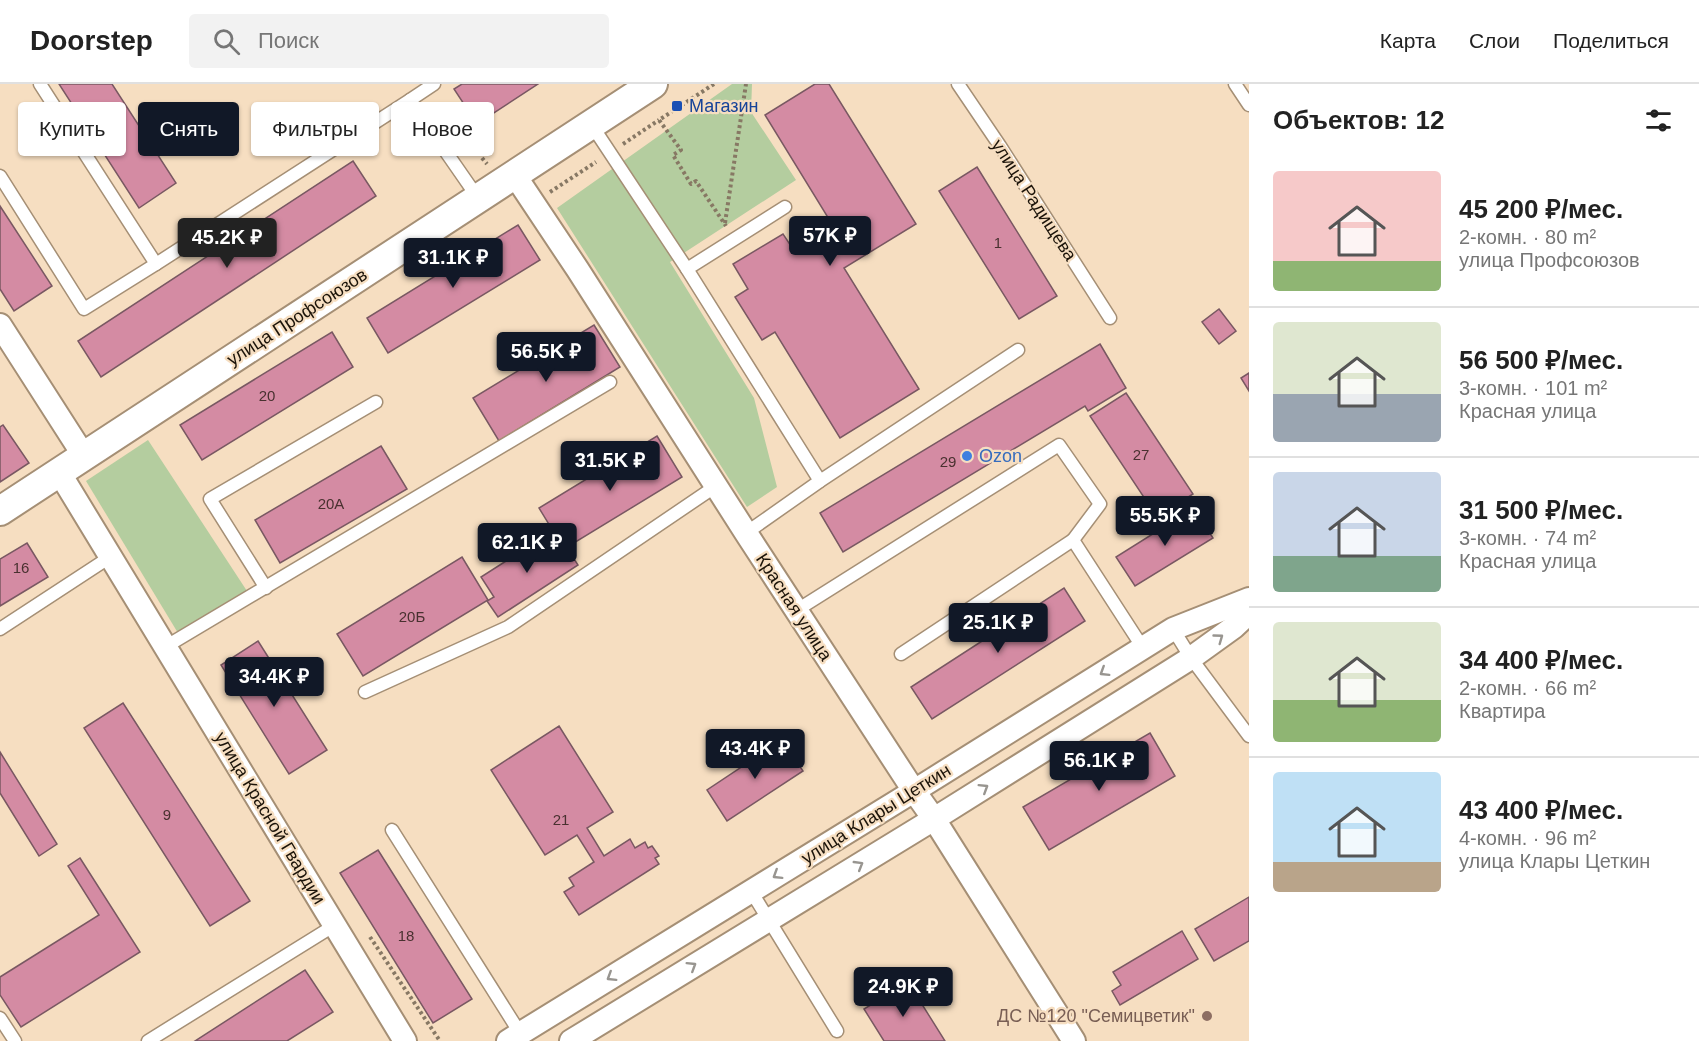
<!DOCTYPE html>
<html lang="ru">
<head>
<meta charset="utf-8">
<style>
  body { margin:0; font-family:Helvetica,sans-serif; background:#f2f2f2; color:#222; height:100vh; display:flex; flex-direction:column; font-size:22px; white-space:nowrap }
  * { box-sizing:border-box; margin:0 }
  p { font-size:20px; color:#767676 }
  .icon { flex:none; width:33px; height:33px; fill:none; stroke:currentColor; stroke-width:2; stroke-linecap:round; stroke-linejoin:round }
  .map { position:relative; flex:1; overflow:hidden }
  .sheet { display:flex; flex-direction:column; background:#fff; width:450px }
  .sheet>* { flex:none }
  .hud { position:absolute; left:18px; top:18px; width:570px; height:54px; display:flex; gap:12px }
  .price { position:absolute; translate:-50% -51px; padding:0 14px; border-radius:6px; background:#111827; color:#fff; font-size:20px; line-height:39px; filter:drop-shadow(0 2px 3px #0008) }
  .price::after { content:''; position:absolute; left:50%; top:36px; width:18px; height:14px; margin-left:-9px; background:inherit; clip-path:polygon(0 0,100% 0,50% 100%) }
  .price.on { background:#222; color:#fff }
  ul { padding:0; list-style:none }
  li { display:flex; align-items:center; gap:18px; height:150px; padding:0 24px }
  li+li { border-top:2px solid #e0e0e0 }
  li span { display:grid; place-items:center; flex:none; width:168px; height:120px; border-radius:6px; color:#555 }
  li>.icon { margin-inline-start:auto }
  span .icon { width:72px; height:72px; fill:#fffc; stroke-width:1 }
  li b { font-size:26px }
  h2 { display:flex; justify-content:space-between; align-items:center; height:72px; padding:0 24px; font-size:26px }
  .pill { padding:0 21px; border-radius:6px; background:#fff; box-shadow:0 2px 4px #0004; font-size:21px; line-height:54px }
  .pill.on { background:#111827; color:#fff }
  header { display:flex; align-items:center; gap:36px; box-sizing:border-box; height:84px; padding:0 30px; background:#fff; border-bottom:2px solid #e0e0e0 }
  header strong { font-size:28px }
  nav { display:flex; gap:33px; margin-inline-start:auto; font-size:21px }
  .search { width:420px; height:54px; background:#f2f2f2; display:flex; align-items:center; gap:15px; box-sizing:border-box; padding:0 21px; border-radius:6px; color:#767676; font-size:22px }
  main { display:flex; flex:1; min-height:0 }
  .map>svg:first-child { display:block }
</style>
</head>
<body>
<header>
<strong>Doorstep</strong>
<div class="search"><svg class="icon" aria-label="search" viewBox="0 0 24 24"><circle cx="10" cy="10" r="6"/><path d="M15 15l6 6"/></svg>Поиск</div>
<nav><a>Карта</a><a>Слои</a><a>Поделиться</a></nav>
</header>
<main>
<div class="map">
<svg width="1249" height="957" viewBox="0 0 1249 957">
  <rect width="100%" height="100%" fill="#f6dec1"/>
  <g fill="#b4cd9f">
    <polygon points="732,0 752,0 751,28 796,96 670,178 754,314 777,403 747,423 557,124"/>
    <polygon points="148,356 247,507 178,549 86,397"/>
  </g>
  <g fill="#d48ba3" stroke="#795862" stroke-width="1.5">
    <polygon points="59,0 112,0 176,99 139,124"/>
    <polygon points="462,0 538,0 477,40 454,5"/>
    <polygon points="815,0 829,0 916,140 844,184 919,305 840,354 775,248 762,256 735,213 748,205 733,180 783,150 793,165 832,140 765,31"/>
    <polygon points="353,77 376,112 101,293 78,257"/>
    <polygon points="977,83 1057,212 1019,235 939,107"/>
    <polygon points="0,122 52,202 14,227 0,205"/>
    <polygon points="518,141 540,176 388,269 367,234"/>
    <polygon points="1219,225 1236,247 1219,260 1202,238"/>
    <polygon points="594,241 620,283 499,357 473,314"/>
    <polygon points="332,248 353,283 202,376 180,341"/>
    <polygon points="1100,260 1126,304 1088,327 1085,322 843,468 820,429"/>
    <polygon points="1249,289 1249,307 1241,294"/>
    <polygon points="1126,309 1193,410 1157,433 1090,332"/>
    <polygon points="3,341 29,379 0,398 0,343"/>
    <polygon points="657,352 682,393 564,465 539,424"/>
    <polygon points="381,362 407,405 280,479 255,436"/>
    <polygon points="1194,424 1213,454 1135,502 1116,473"/>
    <polygon points="550,449 561,467 567,464 578,481 498,533 487,517 494,513 481,493"/>
    <polygon points="27,459 48,493 0,522 0,475"/>
    <polygon points="462,473 488,516 363,592 337,550"/>
    <polygon points="1064,504 1085,537 932,635 911,603"/>
    <polygon points="258,557 327,666 289,690 221,581"/>
    <polygon points="123,619 250,817 210,842 84,644"/>
    <polygon points="559,642 613,728 587,744 604,772 630,755 635,764 645,758 648,764 652,762 659,772 655,774 659,780 579,831 564,808 574,802 569,794 594,778 577,751 545,771 491,686"/>
    <polygon points="1150,649 1175,692 1049,766 1023,723"/>
    <polygon points="782,656 803,687 727,737 707,706"/>
    <polygon points="0,668 57,760 39,772 0,709"/>
    <polygon points="378,766 472,915 433,939 340,789"/>
    <polygon points="80,774 140,868 21,943 0,911 0,893 99,831 68,782"/>
    <polygon points="1249,813 1249,857 1214,877 1195,845"/>
    <polygon points="1182,847 1198,875 1120,921 1112,907 1121,901 1113,888"/>
    <polygon points="305,886 333,928 287,957 195,957"/>
    <polygon points="908,898 945,957 884,957 864,925"/>
  </g>
  <g fill="none" stroke-linecap="round" stroke-linejoin="round">
    <defs>
      <g id="service">
        <polyline points="958,0 1000,62 1110,234"/>
        <polyline points="1235,0 1249,21"/>
        <polyline points="410,16 434,0"/>
        <polyline points="591,40 687,185 820,397"/>
        <polyline points="0,92 84,225 156,180 40,0"/>
        <polyline points="156,180 410,16 478,114"/>
        <polyline points="687,185 785,123"/>
        <polyline points="746,449 820,397 1018,266"/>
        <polyline points="266,504 210,415 376,318"/>
        <polyline points="797,526 1059,361 1100,420 1073,456 1143,564"/>
        <polyline points="0,545 110,473"/>
        <polyline points="1173,545 1191,574 1249,652"/>
        <polyline points="165,563 610,298"/>
        <polyline points="901,570 1073,456"/>
        <polyline points="365,608 508,543 716,402"/>
        <polyline points="392,746 520,949"/>
        <polyline points="751,807 837,947"/>
        <polyline points="0,934 15,957"/>
        <polyline points="148,957 335,841"/>
      </g>
      <g id="minor">
        <polyline points="514,90 578,186 746,449 914,707 934,735 1074,957"/>
        <polyline points="0,241 84,372"/>
        <polyline points="59,388 405,957"/>
        <polyline points="508,957 914,707 1173,545 1249,515"/>
        <polyline points="571,957 934,735 1191,574 1234,543 1249,529"/>
      </g>
      <polyline id="tertiary" points="0,427 653,0"/>
    </defs>
    <use href="#service" stroke="#a58f75" stroke-width="15"/>
    <use href="#minor" stroke="#a58f75" stroke-width="26"/>
    <use href="#tertiary" stroke="#a58f75" stroke-width="32"/>
    <g stroke="#877864" stroke-width="4" stroke-dasharray="3 3" stroke-linecap="butt">
      <polyline points="714,0 659,36 681,66 673,71 691,100 696,97 726,142"/>
      <polyline points="623,60 659,36"/>
      <polyline points="482,74 487,80"/>
      <polyline points="550,108 596,78"/>
      <polyline points="725,139 746,0"/>
      <polyline points="370,853 440,957"/>
    </g>
    <use href="#service" stroke="#fff" stroke-width="12"/>
    <use href="#minor" stroke="#fff" stroke-width="22"/>
    <use href="#tertiary" stroke="#fff" stroke-width="28"/>
  </g>
  <defs><path id="oneway-chevron" d="M-2-3.5L2.5 0L-2 3.5" fill="none" stroke-width="1.6" stroke-linecap="round" stroke-linejoin="round" transform="scale(1.5)"/></defs>
  <g stroke="#989590">
    <use href="#oneway-chevron" transform="translate(1219 554) rotate(-36)"/>
    <use href="#oneway-chevron" transform="translate(1104 588) rotate(148)"/>
    <use href="#oneway-chevron" transform="translate(984 704) rotate(-32)"/>
    <use href="#oneway-chevron" transform="translate(859 781) rotate(-31)"/>
    <use href="#oneway-chevron" transform="translate(777 791) rotate(148)"/>
    <use href="#oneway-chevron" transform="translate(692 882) rotate(-32)"/>
    <use href="#oneway-chevron" transform="translate(611 893) rotate(148)"/>
  </g>
  <rect fill="#1a4fb4" stroke="#f6dec1" stroke-width="2" x="671" y="16" width="12" height="12" rx="3"/>
  <circle fill="#3f7fe0" stroke="#f6dec1" stroke-width="2" cx="967" cy="372" r="6"/>
  <circle fill="#8d6e63" stroke="#f6dec1" stroke-width="2" cx="1207" cy="932" r="6"/>
  <g text-anchor="middle" stroke-width="4.5" stroke-linejoin="round" paint-order="stroke">
    <g font-size="15" fill="#493130">
      <text x="998" y="164">1</text>
      <text x="267" y="317">20</text>
      <text x="1141" y="376">27</text>
      <text x="948" y="383">29</text>
      <text x="331" y="425">20А</text>
      <text x="21" y="489">16</text>
      <text x="412" y="538">20Б</text>
      <text x="167" y="736">9</text>
      <text x="561" y="741">21</text>
      <text x="406" y="857">18</text>
    </g>
    <g font-size="18" fill="#164399" stroke="#f6dec1" text-anchor="start">
      <text x="689" y="28">Магазин</text>
    </g>
    <g font-size="18" fill="#1b1309" stroke="#f6dec1">
      <text transform="translate(1034 116) rotate(57)" y="6">улица Радищева</text>
      <text transform="translate(297 233) rotate(-33)" y="6">улица Профсоюзов</text>
      <text transform="translate(794 523) rotate(57)" y="6">Красная улица</text>
      <text transform="translate(876 730) rotate(-32)" y="6">улица Клары Цеткин</text>
      <text transform="translate(270 734) rotate(59)" y="6">улица Красной Гвардии</text>
    </g>
    <g font-size="18" fill="#366cbe" stroke="#f6dec1" text-anchor="start">
      <text x="979" y="378">Ozon</text>
    </g>
    <g font-size="18" fill="#785e54" stroke="#f6dec1" text-anchor="end">
      <text x="1195" y="938">ДС №120 "Семицветик"</text>
    </g>
  </g>
</svg>
<b class="price" style="left:830px;top:183px">57K ₽</b>
<b class="price on" style="left:227px;top:185px">45.2K ₽</b>
<b class="price" style="left:453px;top:205px">31.1K ₽</b>
<b class="price" style="left:546px;top:299px">56.5K ₽</b>
<b class="price" style="left:610px;top:408px">31.5K ₽</b>
<b class="price" style="left:1165px;top:463px">55.5K ₽</b>
<b class="price" style="left:527px;top:490px">62.1K ₽</b>
<b class="price" style="left:998px;top:570px">25.1K ₽</b>
<b class="price" style="left:274px;top:624px">34.4K ₽</b>
<b class="price" style="left:755px;top:696px">43.4K ₽</b>
<b class="price" style="left:1099px;top:708px">56.1K ₽</b>
<b class="price" style="left:903px;top:934px">24.9K ₽</b>
<div class="hud">
<a class="pill">Купить</a>
<a class="pill on">Снять</a>
<a class="pill">Фильтры</a>
<a class="pill">Новое</a>
</div>
</div>
<section class="sheet">
<h2>Объектов: 12<svg class="icon" aria-label="filters" viewBox="0 0 24 24"><path d="M4 7h16M4 17h16"/><circle cx="9" cy="7" r="2"/><circle cx="15" cy="17" r="2"/></svg></h2>
<ul>
<li><span style="background:linear-gradient(#f6c9c9 75%,#8fb573 0)"><svg class="icon" aria-label="home" viewBox="0 0 24 24"><path d="M3 11l9-7 9 7M6 9v11h12V9"/></svg></span><div><b>45 200 ₽/мес.</b><p>2-комн. · 80 m²</p><p>улица Профсоюзов</p></div></li>
<li><span style="background:linear-gradient(#dfe7d0 60%,#9aa5b1 0)"><svg class="icon" aria-label="home" viewBox="0 0 24 24"><path d="M3 11l9-7 9 7M6 9v11h12V9"/></svg></span><div><b>56 500 ₽/мес.</b><p>3-комн. · 101 m²</p><p>Красная улица</p></div></li>
<li><span style="background:linear-gradient(#c9d6e8 70%,#7fa58c 0)"><svg class="icon" aria-label="home" viewBox="0 0 24 24"><path d="M3 11l9-7 9 7M6 9v11h12V9"/></svg></span><div><b>31 500 ₽/мес.</b><p>3-комн. · 74 m²</p><p>Красная улица</p></div></li>
<li><span style="background:linear-gradient(#dfe7d0 65%,#8fb573 0)"><svg class="icon" aria-label="home" viewBox="0 0 24 24"><path d="M3 11l9-7 9 7M6 9v11h12V9"/></svg></span><div><b>34 400 ₽/мес.</b><p>2-комн. · 66 m²</p><p>Квартира</p></div></li>
<li><span style="background:linear-gradient(#bfe0f5 75%,#b9a48a 0)"><svg class="icon" aria-label="home" viewBox="0 0 24 24"><path d="M3 11l9-7 9 7M6 9v11h12V9"/></svg></span><div><b>43 400 ₽/мес.</b><p>4-комн. · 96 m²</p><p>улица Клары Цеткин</p></div></li>
</ul>
</section>
</main>
</body>
</html>
